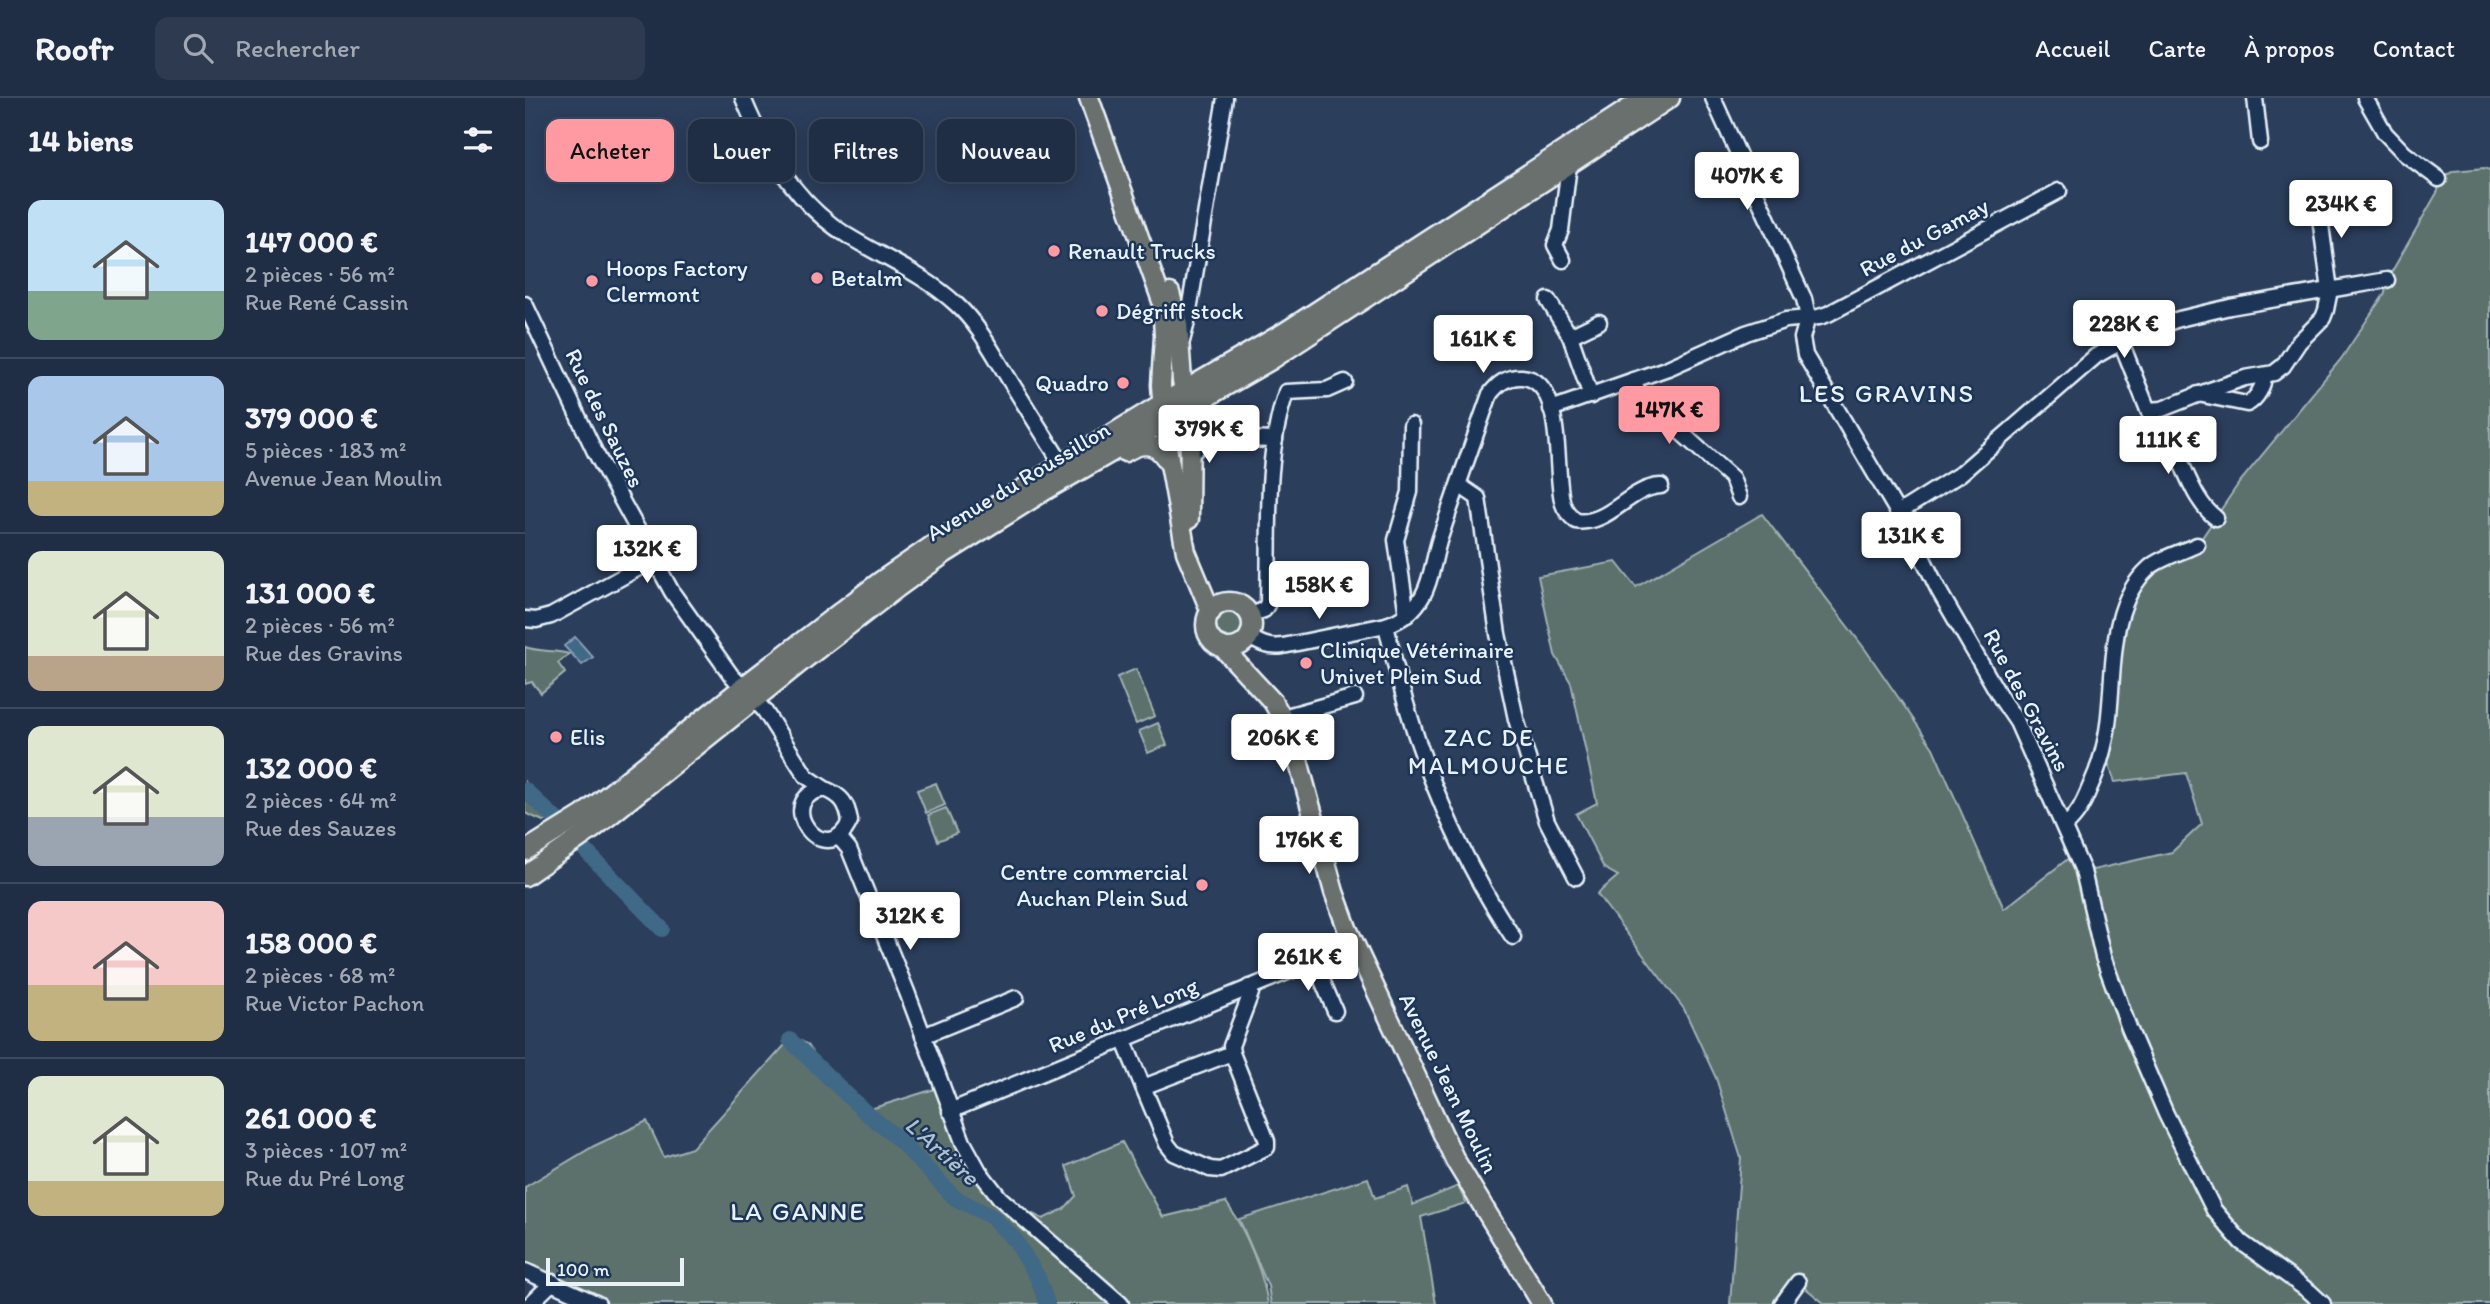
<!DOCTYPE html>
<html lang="fr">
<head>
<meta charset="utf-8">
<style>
  body { margin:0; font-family:Itim,sans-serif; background:#2d3a50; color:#f1f3f6; height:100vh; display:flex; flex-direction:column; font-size:26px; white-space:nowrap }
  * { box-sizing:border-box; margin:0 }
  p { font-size:23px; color:#a2a8b3 }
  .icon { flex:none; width:38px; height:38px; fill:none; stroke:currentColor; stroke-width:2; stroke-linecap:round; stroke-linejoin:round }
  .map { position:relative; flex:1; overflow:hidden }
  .details { display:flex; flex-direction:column; background:#202e45; width:525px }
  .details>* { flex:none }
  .guide { position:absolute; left:21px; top:21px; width:665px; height:63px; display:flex; gap:14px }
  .scale { position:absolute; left:21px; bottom:18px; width:138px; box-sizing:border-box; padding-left:7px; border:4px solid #e8f1f8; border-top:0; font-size:19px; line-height:24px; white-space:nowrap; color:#e8f1f8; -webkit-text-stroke:5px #1d3557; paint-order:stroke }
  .price { position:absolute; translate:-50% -60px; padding:0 16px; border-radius:7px; background:#fff; color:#222; font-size:23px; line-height:46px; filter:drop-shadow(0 2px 4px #0008) }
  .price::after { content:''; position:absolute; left:50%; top:42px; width:21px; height:16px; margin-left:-10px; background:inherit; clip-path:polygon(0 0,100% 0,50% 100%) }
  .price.active { background:#ff9aa2; color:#111 }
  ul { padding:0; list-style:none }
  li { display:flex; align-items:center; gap:21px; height:175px; padding:0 28px }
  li+li { border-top:2px solid #3d4a5e }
  li span { display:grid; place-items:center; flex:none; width:196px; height:140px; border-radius:14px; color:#555 }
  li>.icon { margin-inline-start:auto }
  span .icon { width:84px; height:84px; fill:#fffc; stroke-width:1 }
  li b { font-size:30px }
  h2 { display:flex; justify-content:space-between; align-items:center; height:84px; padding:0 28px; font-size:30px }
  .tag { padding:0 24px; border-radius:14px; background:#202e45; box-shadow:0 4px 18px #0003,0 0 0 2px #3d4a5e; font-size:24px; line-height:63px }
  .tag.active { background:#ff9aa2; color:#111 }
  header { display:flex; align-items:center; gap:42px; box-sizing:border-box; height:98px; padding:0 35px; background:#202e45; border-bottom:2px solid #3d4a5e }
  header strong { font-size:33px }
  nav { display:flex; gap:38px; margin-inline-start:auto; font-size:24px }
  .search { width:490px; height:63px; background:#2d3a50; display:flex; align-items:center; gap:18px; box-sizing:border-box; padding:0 24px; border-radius:14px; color:#a2a8b3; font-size:26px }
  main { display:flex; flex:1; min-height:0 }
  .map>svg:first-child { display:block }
</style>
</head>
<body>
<header>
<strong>Roofr</strong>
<div class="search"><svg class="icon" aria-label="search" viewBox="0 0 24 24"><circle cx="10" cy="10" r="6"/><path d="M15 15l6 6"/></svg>Rechercher</div>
<nav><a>Accueil</a><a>Carte</a><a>À propos</a><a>Contact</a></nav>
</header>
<main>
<section class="details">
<h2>14 biens<svg class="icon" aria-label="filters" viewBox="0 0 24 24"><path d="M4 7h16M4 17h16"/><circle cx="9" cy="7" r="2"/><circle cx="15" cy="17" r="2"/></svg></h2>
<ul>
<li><span style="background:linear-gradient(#bfe0f5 65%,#7fa58c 0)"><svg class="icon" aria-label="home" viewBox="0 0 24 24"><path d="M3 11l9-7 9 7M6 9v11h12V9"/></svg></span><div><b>147 000 €</b><p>2 pièces · 56 m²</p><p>Rue René Cassin</p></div></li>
<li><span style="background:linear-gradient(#a9c7e8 75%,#c2b280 0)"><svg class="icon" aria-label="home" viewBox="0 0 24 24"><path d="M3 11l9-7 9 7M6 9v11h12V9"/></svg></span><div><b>379 000 €</b><p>5 pièces · 183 m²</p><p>Avenue Jean Moulin</p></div></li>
<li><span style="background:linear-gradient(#dfe7d0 75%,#b9a48a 0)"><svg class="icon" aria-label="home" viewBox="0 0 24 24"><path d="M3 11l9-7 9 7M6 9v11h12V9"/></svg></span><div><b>131 000 €</b><p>2 pièces · 56 m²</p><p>Rue des Gravins</p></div></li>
<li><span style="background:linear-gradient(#dfe7d0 65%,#9aa5b1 0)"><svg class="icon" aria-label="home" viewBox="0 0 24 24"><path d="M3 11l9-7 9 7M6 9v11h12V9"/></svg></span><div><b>132 000 €</b><p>2 pièces · 64 m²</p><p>Rue des Sauzes</p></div></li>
<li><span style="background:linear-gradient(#f6c9c9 60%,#c2b280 0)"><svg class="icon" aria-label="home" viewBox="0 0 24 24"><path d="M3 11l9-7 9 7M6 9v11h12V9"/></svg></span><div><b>158 000 €</b><p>2 pièces · 68 m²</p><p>Rue Victor Pachon</p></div></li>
<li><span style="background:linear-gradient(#dfe7d0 75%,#c2b280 0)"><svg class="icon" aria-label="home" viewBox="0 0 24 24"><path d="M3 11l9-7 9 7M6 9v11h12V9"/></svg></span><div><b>261 000 €</b><p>3 pièces · 107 m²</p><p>Rue du Pré Long</p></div></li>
</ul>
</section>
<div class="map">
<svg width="1965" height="1206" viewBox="0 0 1965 1206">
  <rect width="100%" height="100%" fill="#2b3e5c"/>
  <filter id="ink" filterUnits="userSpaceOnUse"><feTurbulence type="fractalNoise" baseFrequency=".0143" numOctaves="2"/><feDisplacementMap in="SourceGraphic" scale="14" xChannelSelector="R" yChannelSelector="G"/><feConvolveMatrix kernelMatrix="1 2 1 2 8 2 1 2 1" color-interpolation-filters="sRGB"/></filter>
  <g filter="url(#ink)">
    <g fill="#5c716c" stroke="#a2b1b2" stroke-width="2">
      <polygon points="1959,70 1965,72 1965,1206 1300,1206 1273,1184 1257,1206 1205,1206 1216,1060 1191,980 1159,911 1072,796 1093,778 1079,770 1051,716 1072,705 1046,585 1030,557 1013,478 1091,464 1111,489 1237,416 1340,551 1408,650 1479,811 1549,756 1568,772 1647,754 1677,726 1661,675 1590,684 1581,659 1595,520 1626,468 1672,447 1714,385 1816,261 1860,195 1862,182 1913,93 1914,81 1929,73"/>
      <circle cx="704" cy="528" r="13"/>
      <path d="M 0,549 C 15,554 29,552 44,556 L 33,565 L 40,575 L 16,595 L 7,584 L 0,586 Z"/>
      <polygon points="611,571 630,618 611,626 592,579"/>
      <polygon points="633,625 642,647 623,655 614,633"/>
      <polygon points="0,684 34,718 32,722 18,723 0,715"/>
      <polygon points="411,685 420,707 401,715 392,692"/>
      <polygon points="421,710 432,735 413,743 403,717"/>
      <path d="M 268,938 L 283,947 L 308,984 L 339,1013 L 416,989 L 475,1100 L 518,1121 L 539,1111 L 551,1098 L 541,1068 L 597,1044 L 638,1119 L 701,1104 C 721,1133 737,1171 743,1206 L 73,1206 L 0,1173 L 0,1089 L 69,1048 L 122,1023 L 139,1059 L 167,1050 Z"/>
      <polygon points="843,1080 850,1100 883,1089 888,1107 933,1088 941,1105 896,1119 911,1206 746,1206 743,1188 714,1121"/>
    </g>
    <polygon fill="#3f6787" stroke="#839eb4" stroke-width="2" points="50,539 68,559 57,567 39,548"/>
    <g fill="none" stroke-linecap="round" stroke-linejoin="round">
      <g stroke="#3f6787" stroke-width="16">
        <polyline points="0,692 32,722"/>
        <polyline points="59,751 137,831"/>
        <polyline points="265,942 339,1013 372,1040 430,1100 467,1119 490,1142 513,1180 522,1206"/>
      </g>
      <defs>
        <g id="minor">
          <path d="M 218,0 C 240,54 272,107 323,138 C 359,160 400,177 431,206 C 451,224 464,248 478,271 C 497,303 517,334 537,366"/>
          <polyline points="1188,0 1279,201 1283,219 1277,240 1280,257 1389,442 1414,493 1477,602 1492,624 1558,773 1578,859 1604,930 1641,1016 1689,1112 1716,1144 1785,1194 1798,1206"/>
          <polyline points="1730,0 1735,44"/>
          <polyline points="1840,0 1860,35 1880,56 1914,81"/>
          <polyline points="1038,162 1030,147 1036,132 1044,67"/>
          <polyline points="1023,202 1045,238 1066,298"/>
          <polyline points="0,206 70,354 147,494 206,577 239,612 281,678 300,691"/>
          <polyline points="1045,238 1074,224"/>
          <polyline points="657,243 662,224 700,0"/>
          <polyline points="1596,244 1623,312 1637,311 1685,292 1720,280 1749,275 1758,268 1774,244 1798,220 1801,212 1805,192 1795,120 1798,109 1839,101"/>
          <polyline points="1108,282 1115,298 1207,380 1214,399"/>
          <path d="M 1673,296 L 1722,306 C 1732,301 1739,288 1739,277"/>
          <polyline points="1026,311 1143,270 1221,235 1261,222 1294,219 1303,216 1534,93"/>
          <path d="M 1623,312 C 1629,324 1638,333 1645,344 C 1661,368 1667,402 1691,420"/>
          <polyline points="665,357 678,344 688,340 750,342"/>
          <polyline points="934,387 953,400 973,536 991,621 1022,723 1051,779"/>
          <polyline points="1373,415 1435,376 1571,258 1606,238 1654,221 1705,209 1862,182"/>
          <path d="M 725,517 L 739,512 L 743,505 C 745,435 739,360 761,294 L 802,292 L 820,284"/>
          <polyline points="882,517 871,442 885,394 886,327"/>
          <polyline points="0,521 11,522 26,518 128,462"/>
          <path d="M 861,527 C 884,636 926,747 988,839"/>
          <path d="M 724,539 C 736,546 744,550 758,548 L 861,527 C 877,522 890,512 898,497 C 907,481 909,458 915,440 C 931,392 948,344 965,296 C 973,285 983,278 997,279 C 1042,282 1028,376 1038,406 C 1040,413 1045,418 1051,423 C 1084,428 1104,389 1136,388"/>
          <polyline points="758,619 830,599"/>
          <path d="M 300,691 C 317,698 322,705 325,723 C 301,777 244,700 300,691 Z"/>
          <path d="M 1539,729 C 1553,717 1558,706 1565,689 C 1573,672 1579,652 1582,633 C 1591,580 1580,510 1624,470 C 1633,461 1659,453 1672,447"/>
          <polyline points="314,739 324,751 382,894 438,1044 454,1073 475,1100 596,1206"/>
          <polyline points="789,863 810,913"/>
          <polyline points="398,938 491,900"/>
          <polyline points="598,941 642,1046 649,1055 685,1071 696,1072 742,1049 742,1043 707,955 706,948 726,895 724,889"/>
          <polyline points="618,989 707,955"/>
          <polyline points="425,1013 789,863 828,843"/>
          <polyline points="0,1173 73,1206"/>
          <polyline points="5,1206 28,1184"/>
          <polyline points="1257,1206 1273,1184"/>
        </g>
        <g id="major">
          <polyline points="564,0 637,203 639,238 636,287 640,338 661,454 686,514"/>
          <polyline points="645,195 653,226 657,283 665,324 664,421"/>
          <path d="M 600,354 C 622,341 634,347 645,367"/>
          <circle cx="704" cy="527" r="23"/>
          <polyline points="696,548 748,604 765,633 809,794 822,830 930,1062 1017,1206"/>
          <polyline points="0,753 58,717 223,585 356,483 424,436 636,306 760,234 1120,0"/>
          <polyline points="0,778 69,730 281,560 372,490 419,456 521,392 746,262 1145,0"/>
        </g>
      </defs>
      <use href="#minor" stroke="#e8f1f8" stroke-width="19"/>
      <use href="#major" stroke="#e8f1f8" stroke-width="23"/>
      <use href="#minor" stroke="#1d3557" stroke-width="14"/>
      <use href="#major" stroke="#6b706d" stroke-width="18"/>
    </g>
  </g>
  <g fill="#ff9aa2" stroke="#1d3557" stroke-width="2.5">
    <circle cx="529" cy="153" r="7"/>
    <circle cx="292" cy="180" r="7"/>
    <circle cx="67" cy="183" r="7"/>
    <circle cx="577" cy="213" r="7"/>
    <circle cx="598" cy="285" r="7"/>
    <circle cx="781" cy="565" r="7"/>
    <circle cx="31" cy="639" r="7"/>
    <circle cx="677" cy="787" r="7"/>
  </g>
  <g text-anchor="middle" stroke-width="5" stroke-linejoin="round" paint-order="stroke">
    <g font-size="23" fill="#e8f1f8" stroke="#1d3557">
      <text transform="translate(1399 139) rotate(-28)" y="8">Rue du Gamay</text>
      <text transform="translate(80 320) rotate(64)" y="8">Rue des Sauzes</text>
      <text transform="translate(493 383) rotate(-31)" y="8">Avenue du Roussillon</text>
      <text transform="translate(1502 602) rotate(62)" y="8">Rue des Gravins</text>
      <text transform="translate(598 917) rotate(-23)" y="8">Rue du Pré Long</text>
      <text transform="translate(924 985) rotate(64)" y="8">Avenue Jean Moulin</text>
    </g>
    <g font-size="23" fill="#e8f1f8" stroke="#1d3557" text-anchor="start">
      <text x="543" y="161">Renault Trucks</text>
      <text x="81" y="178">Hoops Factory<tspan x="81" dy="26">Clermont</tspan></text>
      <text x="306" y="188">Betalm</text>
      <text x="591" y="221">Dégriff stock</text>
      <text x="584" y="293" text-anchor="end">Quadro</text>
      <text x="795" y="560">Clinique Vétérinaire<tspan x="795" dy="26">Univet Plein Sud</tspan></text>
      <text x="45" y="647">Elis</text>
      <text x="663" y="782" text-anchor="end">Centre commercial<tspan x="663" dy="26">Auchan Plein Sud</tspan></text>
    </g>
    <g font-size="24" letter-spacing="2" fill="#e8f1f8" stroke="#1d3557">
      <text x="964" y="648">ZAC DE<tspan x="964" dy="28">MALMOUCHE</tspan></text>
    </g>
    <g font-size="24" font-style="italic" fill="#adc1d0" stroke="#1d3557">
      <text transform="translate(417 1053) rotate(42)" y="8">L'Artière</text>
    </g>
    <g font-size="26" letter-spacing="2" fill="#e8f1f8" stroke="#1d3557">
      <text x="1362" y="304">LES GRAVINS</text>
      <text x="273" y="1122">LA GANNE</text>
    </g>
  </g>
</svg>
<div class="scale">100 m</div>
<b class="price" style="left:1222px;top:114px">407K €</b>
<b class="price" style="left:1816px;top:142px">234K €</b>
<b class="price" style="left:1599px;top:262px">228K €</b>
<b class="price" style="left:958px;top:277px">161K €</b>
<b class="price active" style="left:1144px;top:348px">147K €</b>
<b class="price" style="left:684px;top:367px">379K €</b>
<b class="price" style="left:1643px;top:378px">111K €</b>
<b class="price" style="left:1386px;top:474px">131K €</b>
<b class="price" style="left:122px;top:487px">132K €</b>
<b class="price" style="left:794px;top:523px">158K €</b>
<b class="price" style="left:758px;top:676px">206K €</b>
<b class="price" style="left:784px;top:778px">176K €</b>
<b class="price" style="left:385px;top:854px">312K €</b>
<b class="price" style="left:783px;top:895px">261K €</b>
<div class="guide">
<a class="tag active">Acheter</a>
<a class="tag">Louer</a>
<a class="tag">Filtres</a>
<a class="tag">Nouveau</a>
</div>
</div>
</main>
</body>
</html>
